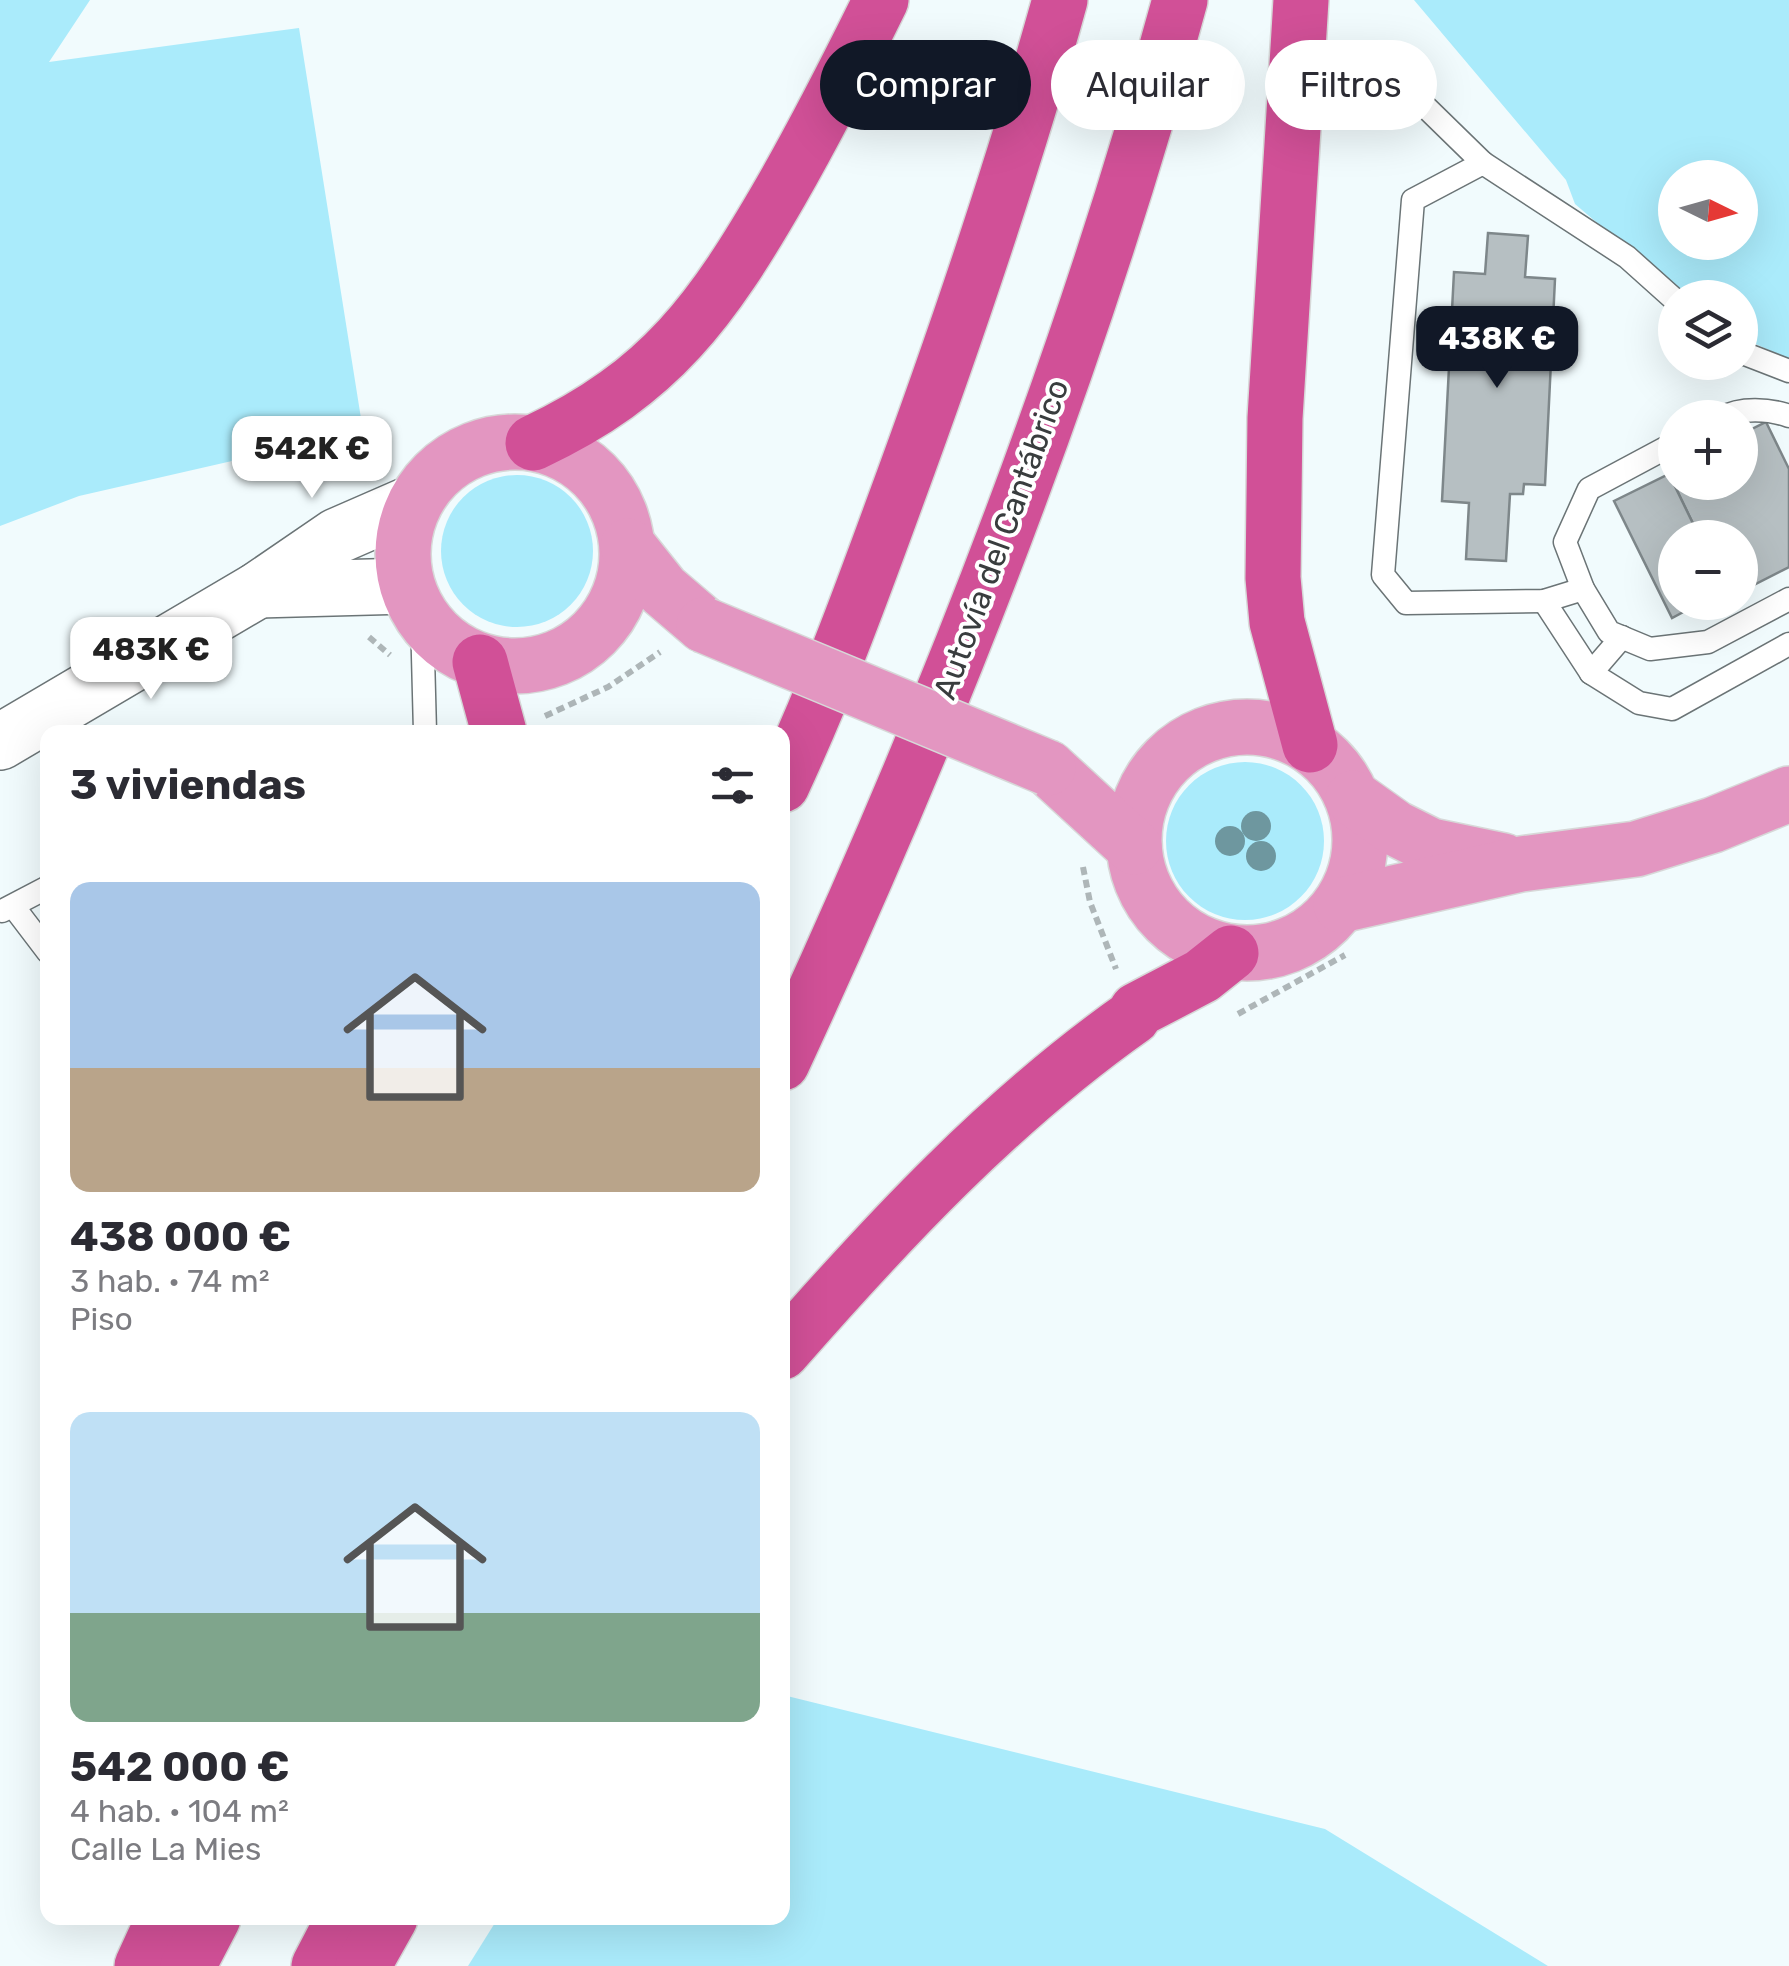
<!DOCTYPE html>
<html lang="es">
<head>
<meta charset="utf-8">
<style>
  body { margin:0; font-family:Rubik,sans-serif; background:#f2f2f3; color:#2b2b33; height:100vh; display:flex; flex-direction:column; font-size:38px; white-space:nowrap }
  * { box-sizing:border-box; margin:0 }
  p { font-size:32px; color:#7c7c81 }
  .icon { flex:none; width:55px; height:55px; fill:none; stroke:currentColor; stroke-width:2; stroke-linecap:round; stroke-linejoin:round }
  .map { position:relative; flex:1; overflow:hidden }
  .side { position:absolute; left:40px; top:725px; width:750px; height:1200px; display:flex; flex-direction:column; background:#fff; border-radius:20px; box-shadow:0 10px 40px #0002 }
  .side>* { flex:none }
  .top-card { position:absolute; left:820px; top:40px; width:818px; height:90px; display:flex; gap:20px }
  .needle { width:65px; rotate:95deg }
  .controls { position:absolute; left:1658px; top:160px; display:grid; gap:20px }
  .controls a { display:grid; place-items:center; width:100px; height:100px; border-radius:50%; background:#fff; box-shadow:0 10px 40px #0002; font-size:50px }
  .price { position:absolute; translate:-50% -85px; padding:0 22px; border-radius:20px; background:#fff; color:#222; font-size:32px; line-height:65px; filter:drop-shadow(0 2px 5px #0008) }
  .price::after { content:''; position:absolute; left:50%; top:60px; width:30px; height:22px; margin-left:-15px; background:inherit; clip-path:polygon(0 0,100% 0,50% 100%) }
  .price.on { background:#111827; color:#fff }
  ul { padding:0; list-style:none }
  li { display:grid; align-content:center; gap:20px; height:530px; padding:0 30px }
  li span { display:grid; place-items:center; height:310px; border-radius:20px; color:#555 }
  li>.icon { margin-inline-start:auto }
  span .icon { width:180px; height:180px; fill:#fffc; stroke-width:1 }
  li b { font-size:42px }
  h2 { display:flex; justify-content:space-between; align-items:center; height:120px; padding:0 30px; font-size:42px }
  .tag { padding:0 35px; border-radius:45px; background:#fff; box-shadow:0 10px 40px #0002; font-size:35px; line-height:90px }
  .tag.on { background:#111827; color:#fff }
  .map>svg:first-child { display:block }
</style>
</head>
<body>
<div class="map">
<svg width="1789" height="1966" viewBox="0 0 1789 1966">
  <rect width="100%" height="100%" fill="#f1fbfd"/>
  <g fill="#aaebfb" fill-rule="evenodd">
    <polygon points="0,0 90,0 49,62 299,28 363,431 79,496 0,526"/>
    <path d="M 1414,0 L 1789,0 L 1789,359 L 1740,337 L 1740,298 L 1684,297 L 1575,204 L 1566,180 ZM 1675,178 L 1740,178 L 1740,242 L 1675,242 Z"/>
    <circle cx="517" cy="551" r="76"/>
    <circle cx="1245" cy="841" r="79"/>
    <polygon points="783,1695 1325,1829 1548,1966 468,1966 498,1918 782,1918"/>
  </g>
  <g fill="#b6bfc2" stroke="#7e878a" stroke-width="2.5">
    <polygon points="1488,233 1528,236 1525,277 1555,279 1545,485 1524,484 1523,494 1510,494 1506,561 1466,559 1469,503 1442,501 1454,272 1485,274"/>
    <polygon points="1766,422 1789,469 1789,567 1740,592 1740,538 1700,538 1667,470 1675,467 1675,482 1740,482 1740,435"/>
    <polygon points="1669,474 1700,538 1675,538 1675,602 1702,602 1672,618 1614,501"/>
  </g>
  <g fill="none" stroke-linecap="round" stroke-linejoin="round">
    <defs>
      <g id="service">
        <polyline points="1398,80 1483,163"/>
        <polyline points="1740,352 1789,371"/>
        <path d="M 1722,418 C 1740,407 1770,409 1789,416"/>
        <polyline points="1675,443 1589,489 1565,542 1583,589 1609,632 1650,649 1708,642 1789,599"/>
        <polyline points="1583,589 1544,601 1406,603 1383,575 1413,200 1483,163 1627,257 1675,300"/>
        <polyline points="1544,601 1591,673 1639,703 1672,709 1789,644"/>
        <polyline points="422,618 425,732"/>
        <polyline points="1591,673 1622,637"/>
        <polyline points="13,906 48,952"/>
        <polyline points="2,911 48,887"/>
      </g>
      <g id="tertiary">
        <polyline points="258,590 407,586"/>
        <polyline points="0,742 258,590 337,536 415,502"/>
      </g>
      <g id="primary">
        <circle cx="515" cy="554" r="112"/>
        <polyline points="628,546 663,590 704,625"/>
        <circle cx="1247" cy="840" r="113"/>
        <polyline points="1048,768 1134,847"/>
        <polyline points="1353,798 1395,828 1431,846 1503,861"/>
        <polyline points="1341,905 1521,864 1636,849 1713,825 1789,794"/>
      </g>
      <g id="motorway">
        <polyline points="1301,0 1275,418 1273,578 1277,622 1310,745"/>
        <path d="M 533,443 C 661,383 713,309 781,191 C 817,128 849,65 881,0"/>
        <polyline points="480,662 499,732"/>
        <path d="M 782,785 C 824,695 858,603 892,510 C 954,342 1012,173 1060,0"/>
        <path d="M 782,1063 C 941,720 1081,365 1180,0"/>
        <path d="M 782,1352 C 888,1231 1001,1110 1133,1017 L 1137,1010 L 1202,976 L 1231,953"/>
        <polyline points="142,1966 164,1918"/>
        <polyline points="188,1966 213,1918"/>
        <polyline points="319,1966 344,1918"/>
        <polyline points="363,1966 390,1918"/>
      </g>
    </defs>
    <use href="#service" stroke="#6b7476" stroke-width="25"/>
    <use href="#tertiary" stroke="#6b7476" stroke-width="58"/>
    <use href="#primary" stroke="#d7d8d8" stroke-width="58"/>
    <use href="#motorway" stroke="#d7d8d8" stroke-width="58"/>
    <g stroke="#aeb6b8" stroke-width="6" stroke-dasharray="8 5" stroke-linecap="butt">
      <polyline points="369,637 390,655"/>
      <polyline points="545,716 608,687 660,652"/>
      <polyline points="1083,867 1090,902 1116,969"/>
      <polyline points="1238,1014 1345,955"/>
    </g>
    <use href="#service" stroke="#fff" stroke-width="22"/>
    <use href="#tertiary" stroke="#fff" stroke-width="55"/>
    <use href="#primary" stroke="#e396c1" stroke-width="55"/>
    <use href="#motorway" stroke="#d15097" stroke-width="55"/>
    <defs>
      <polyline id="primary-bridge" points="704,625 1048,768"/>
    </defs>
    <use href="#primary-bridge" stroke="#d7d8d8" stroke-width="58" stroke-linecap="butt"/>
    <use href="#primary-bridge" stroke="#e396c1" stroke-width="55"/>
  </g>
  <g fill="#6e979f">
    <circle cx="1256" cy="826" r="15"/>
    <circle cx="1230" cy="841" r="15"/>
    <circle cx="1261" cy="856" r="15"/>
  </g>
  <g text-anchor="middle" stroke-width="8" stroke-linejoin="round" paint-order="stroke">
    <g font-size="32" fill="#393d3e" stroke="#fff">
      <text transform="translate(1001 539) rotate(-70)" y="11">Autovía del Cantábrico</text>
    </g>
  </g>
</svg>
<div class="controls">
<a><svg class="needle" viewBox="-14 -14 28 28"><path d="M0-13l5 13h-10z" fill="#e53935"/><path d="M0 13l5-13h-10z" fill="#7c7c81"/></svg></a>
<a><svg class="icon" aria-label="layers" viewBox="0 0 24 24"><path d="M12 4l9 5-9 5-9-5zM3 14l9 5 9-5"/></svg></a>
<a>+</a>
<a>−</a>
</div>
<b class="price on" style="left:1497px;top:391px">438K €</b>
<b class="price" style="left:312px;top:501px">542K €</b>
<b class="price" style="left:151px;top:702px">483K €</b>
<div class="top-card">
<a class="tag on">Comprar</a>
<a class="tag">Alquilar</a>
<a class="tag">Filtros</a>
</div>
<section class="side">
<h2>3 viviendas<svg class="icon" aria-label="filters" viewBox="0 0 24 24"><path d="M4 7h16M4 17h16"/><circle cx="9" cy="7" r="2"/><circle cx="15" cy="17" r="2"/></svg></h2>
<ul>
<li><span style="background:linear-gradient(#a9c7e8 60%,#b9a48a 0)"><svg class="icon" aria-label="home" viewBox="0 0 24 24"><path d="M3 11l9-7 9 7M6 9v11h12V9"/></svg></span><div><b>438 000 €</b><p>3 hab. · 74 m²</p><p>Piso</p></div></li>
<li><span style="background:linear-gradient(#bfe0f5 65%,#7fa58c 0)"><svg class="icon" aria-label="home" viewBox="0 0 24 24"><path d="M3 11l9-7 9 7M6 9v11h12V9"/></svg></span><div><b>542 000 €</b><p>4 hab. · 104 m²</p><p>Calle La Mies</p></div></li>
</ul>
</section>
</div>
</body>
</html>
